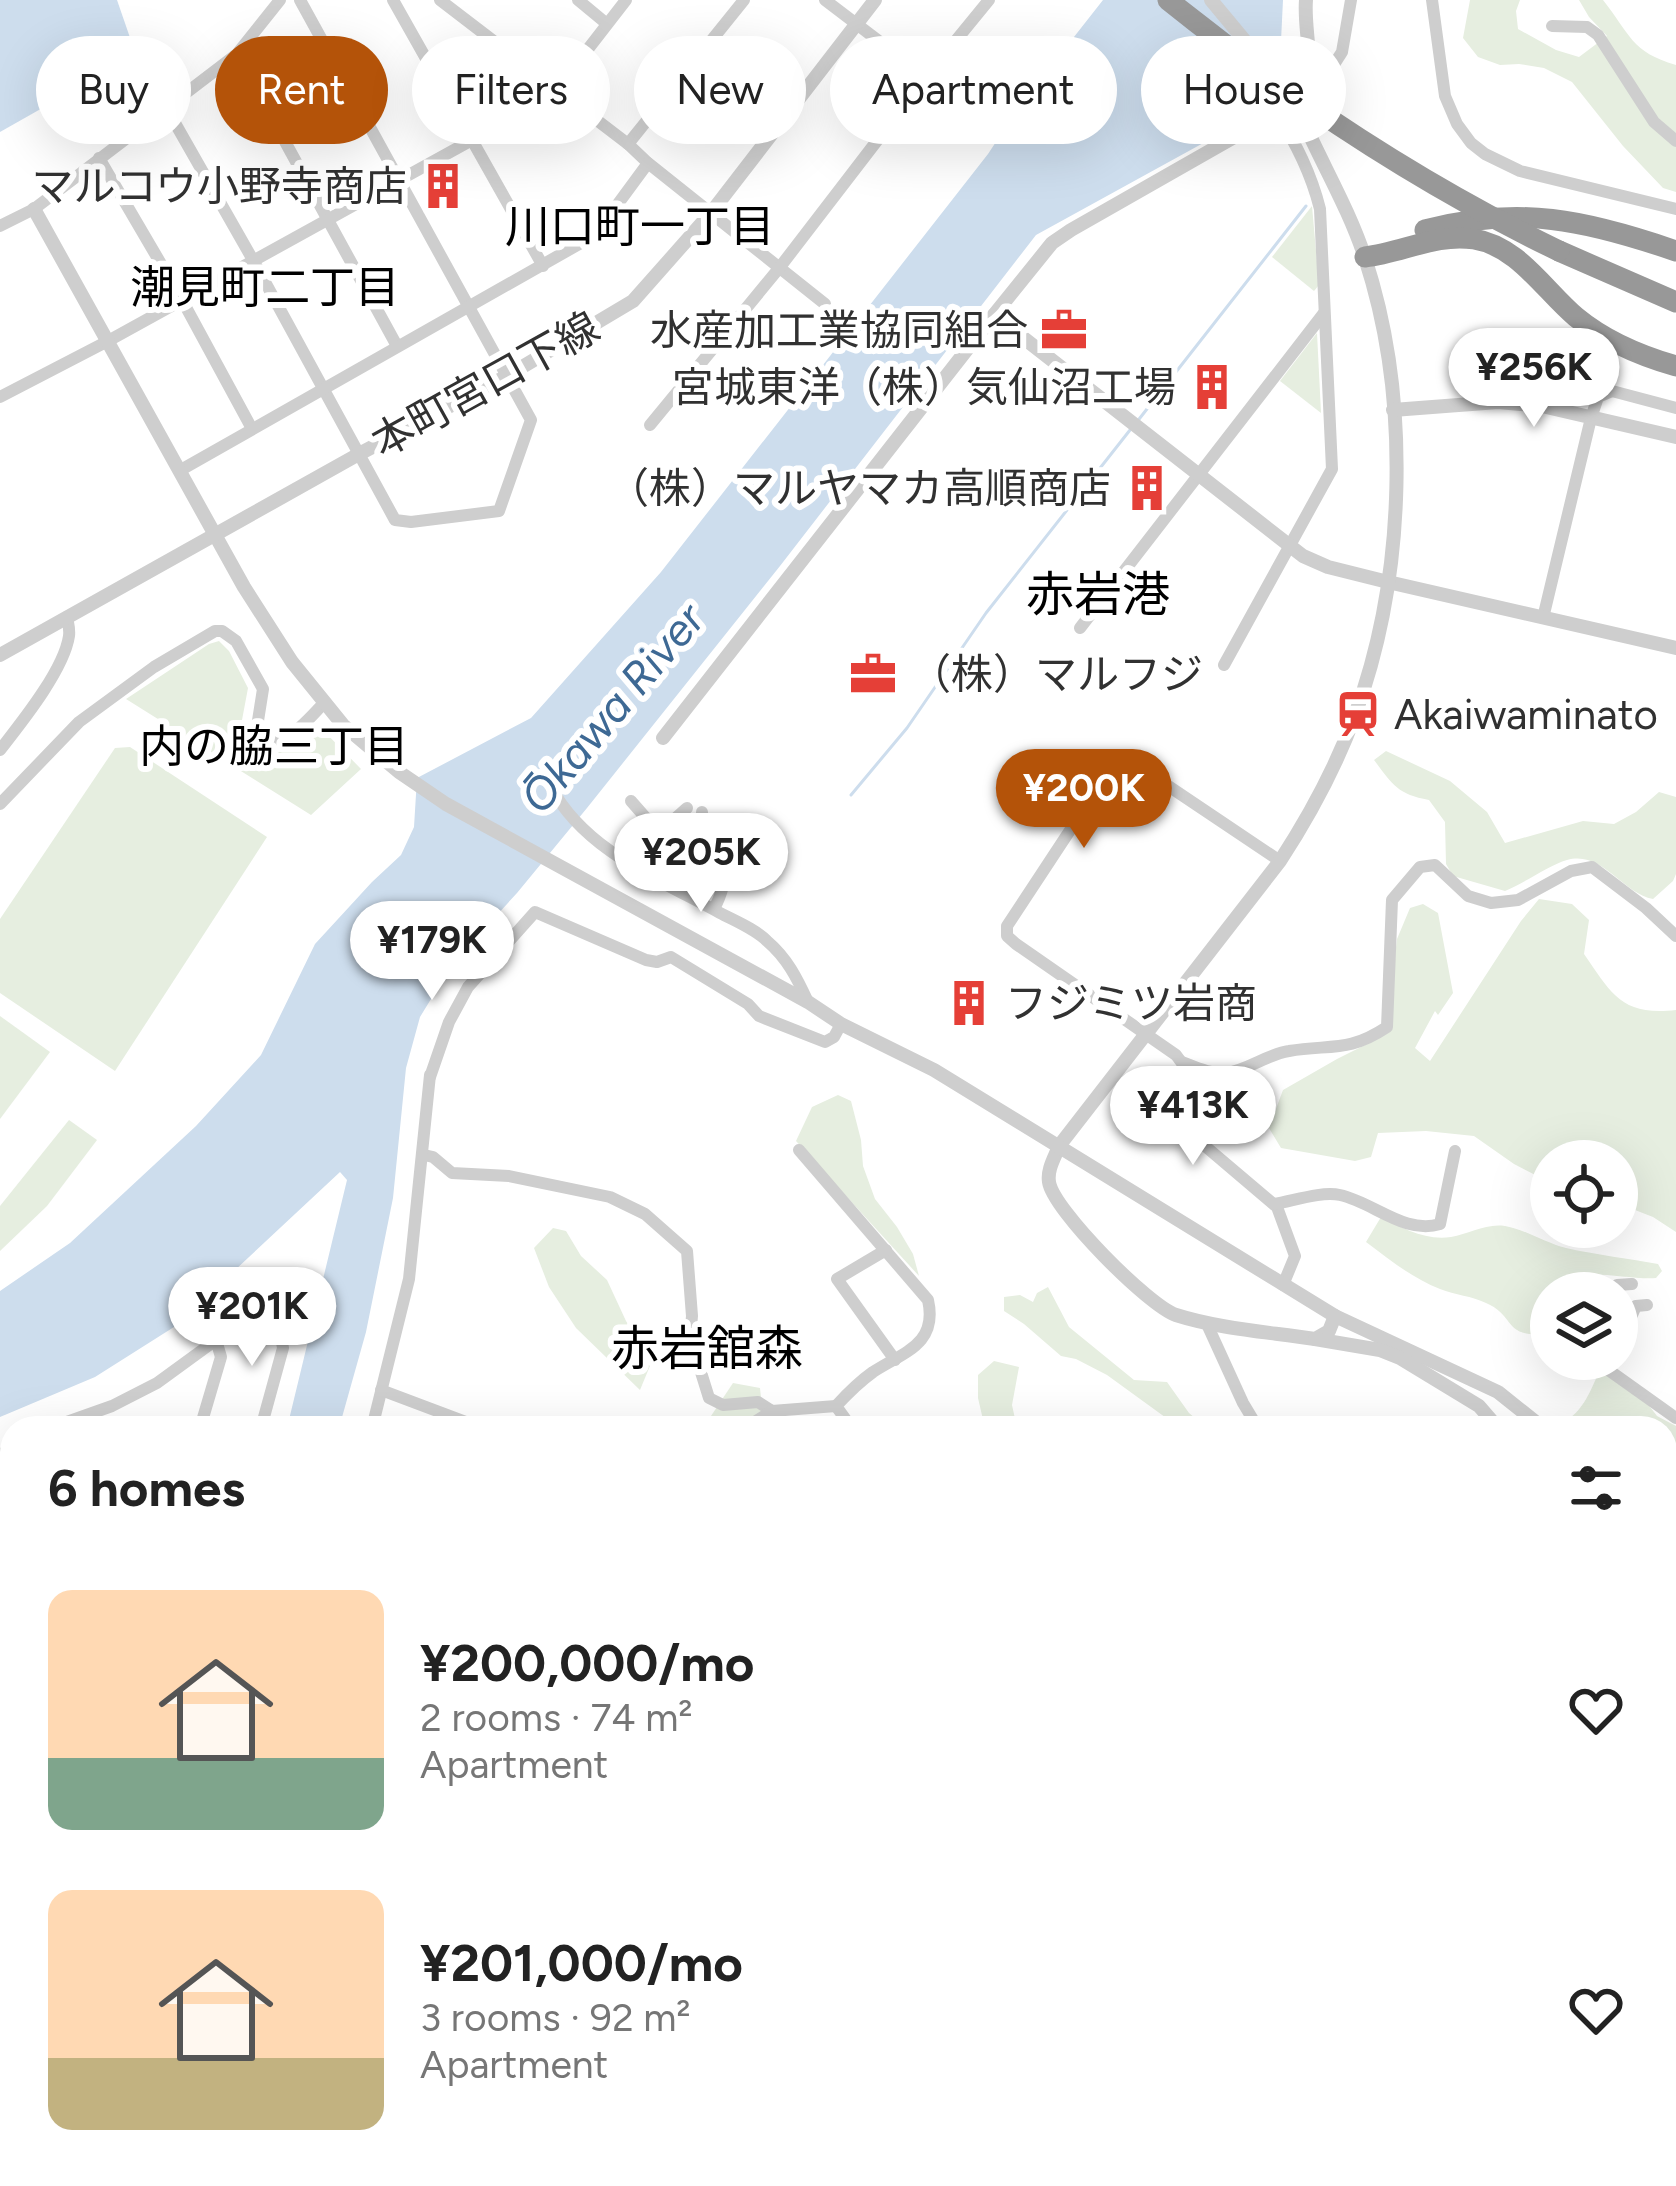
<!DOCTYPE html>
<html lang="en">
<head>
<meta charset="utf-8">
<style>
  body { margin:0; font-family:Figtree,"Noto Sans JP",sans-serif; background:#f2f2f2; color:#222; height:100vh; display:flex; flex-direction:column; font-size:45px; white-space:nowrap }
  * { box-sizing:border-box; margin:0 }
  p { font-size:39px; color:#767676 }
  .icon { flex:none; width:66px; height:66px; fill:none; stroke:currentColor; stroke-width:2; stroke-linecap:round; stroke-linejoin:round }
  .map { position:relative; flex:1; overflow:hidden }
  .sheet { position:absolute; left:0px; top:1416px; width:1677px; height:771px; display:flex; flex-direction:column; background:#fff; border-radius:36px 36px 0 0; box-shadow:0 12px 48px #0002 }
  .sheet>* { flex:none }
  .top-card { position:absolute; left:36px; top:36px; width:1605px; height:108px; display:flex; gap:24px }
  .tools { position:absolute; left:1530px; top:1140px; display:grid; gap:24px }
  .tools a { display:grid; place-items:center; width:108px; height:108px; border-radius:50%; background:#fff; box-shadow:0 12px 48px #0002; font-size:60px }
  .price { position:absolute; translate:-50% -102px; padding:0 27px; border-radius:42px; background:#fff; color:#222; font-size:39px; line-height:78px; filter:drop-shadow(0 3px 6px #0008) }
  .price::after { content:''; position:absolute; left:50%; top:72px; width:36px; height:27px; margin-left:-18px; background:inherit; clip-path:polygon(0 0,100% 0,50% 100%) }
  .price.selected { background:#b45309; color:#fff }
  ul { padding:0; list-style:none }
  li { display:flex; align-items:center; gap:36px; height:300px; padding:0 48px }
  li span { display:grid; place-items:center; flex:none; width:336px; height:240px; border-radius:24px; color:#555 }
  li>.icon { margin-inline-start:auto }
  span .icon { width:144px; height:144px; fill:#fffc; stroke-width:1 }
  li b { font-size:51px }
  h2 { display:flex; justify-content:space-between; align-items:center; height:144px; padding:0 48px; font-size:51px }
  .pill { padding:0 42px; border-radius:54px; background:#fff; box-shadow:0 12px 48px #0002; font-size:42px; line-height:108px }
  .pill.selected { background:#b45309; color:#fff }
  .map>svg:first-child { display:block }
</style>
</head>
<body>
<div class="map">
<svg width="1676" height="2186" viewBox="0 0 1676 2186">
  <rect width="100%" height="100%" fill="#fff"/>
  <g fill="#e6eee0">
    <path d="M 1470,0 L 1520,0 L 1516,11 L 1518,29 L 1556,50 L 1579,57 L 1607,36 L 1589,17 L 1579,0 L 1603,0 C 1630,34 1631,52 1676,65 L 1676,192 L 1663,188 L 1623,146 L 1572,82 L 1544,68 L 1519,64 L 1500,65 L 1478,57 L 1463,38 Z"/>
    <polygon points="1312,206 1319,285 1314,291 1272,257"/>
    <polygon points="1317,333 1321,413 1280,381"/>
    <polygon points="219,641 229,651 248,688 242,720 248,734 255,745 276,754 321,728 361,769 311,815 126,699 209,644"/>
    <polygon points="130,747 267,837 115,1071 0,993 0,919 115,748"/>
    <path d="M 1386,751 L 1450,781 L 1487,812 L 1505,843 L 1583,821 L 1614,824 L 1636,812 L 1659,792 L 1676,797 L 1676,874 L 1673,881 L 1653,899 C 1622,893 1602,850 1567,860 C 1549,865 1525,883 1505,891 L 1453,876 L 1446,864 L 1445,822 L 1429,800 C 1397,794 1393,785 1374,760 Z"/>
    <path d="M 1539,899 L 1572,904 L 1589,920 L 1584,954 C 1612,994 1621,1016 1676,1010 L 1676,1232 L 1653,1217 L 1617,1203 L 1617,1161 L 1551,1161 L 1551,1183 L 1514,1164 L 1474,1136 L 1426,1131 L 1378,1133 L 1371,1157 L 1355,1161 L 1281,1148 L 1269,1128 L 1283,1090 L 1337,1059 L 1373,1041 L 1388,1013 L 1397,939 L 1410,908 L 1423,904 L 1438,913 L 1453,993 L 1438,1015 L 1435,1011 L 1415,1048 L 1430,1061 L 1521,921 Z"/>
    <polygon points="0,1016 50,1052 0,1119"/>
    <polygon points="838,1095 851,1101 861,1140 863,1166 875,1199 897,1227 913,1254 919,1276 796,1141 812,1107"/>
    <polygon points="69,1120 97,1140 47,1206 0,1251 0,1206"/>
    <path d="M 1381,1217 C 1402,1228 1426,1241 1451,1237 C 1469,1234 1486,1223 1505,1226 C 1527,1230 1545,1243 1566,1248 C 1596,1255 1627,1258 1658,1264 L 1662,1271 L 1656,1278 C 1632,1280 1590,1269 1571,1278 L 1568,1293 L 1551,1293 L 1551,1333 C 1502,1340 1517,1316 1486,1303 C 1472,1296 1455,1295 1440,1289 C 1412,1278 1390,1260 1366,1242 Z"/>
    <polygon points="553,1228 566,1231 581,1256 607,1280 626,1321 652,1361 640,1390 576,1328 549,1287 534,1248"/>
    <polygon points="1048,1287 1069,1327 1134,1380 1167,1382 1189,1413 1207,1428 1180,1428 1107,1375 1076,1359 1061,1356 1024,1324 1004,1311 1004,1297 1020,1295 1033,1302 1037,1293"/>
    <polygon points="994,1361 1019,1367 1012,1405 1017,1428 985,1428 984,1424 978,1398 978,1375"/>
    <path d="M 1604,1372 L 1644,1399 L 1657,1416 L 1676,1426 L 1676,1501 L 1665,1498 L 1665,1428 L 1584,1428 L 1568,1419 C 1583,1410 1591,1390 1598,1374 Z"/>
    <polygon points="733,1383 760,1388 764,1428 709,1428 709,1419"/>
  </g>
  <g fill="#cddded">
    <polygon points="0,0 117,0 136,55 0,132"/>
    <polygon points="1103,0 1283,0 1278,102 1036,235 780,566 587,808 517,893 453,963 420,1017 406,1068 393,1198 366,1332 339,1428 287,1428 347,1180 340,1172 174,1327 95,1377 0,1417 0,1291 70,1243 196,1126 261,1055 315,944 372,882 401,855 414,827 417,778 531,718 661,572 988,154 1019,107"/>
  </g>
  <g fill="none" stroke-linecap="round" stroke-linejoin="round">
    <g stroke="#cddded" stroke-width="3">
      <polyline points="1282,40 1285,68"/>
      <polyline points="1136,423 1306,206"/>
      <polyline points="851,795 907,728 986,613 1130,430"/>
    </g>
    <g stroke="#cecece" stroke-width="12">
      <polyline points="393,0 543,266"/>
      <polyline points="440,0 628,144 648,163 825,304"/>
      <polyline points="578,0 607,24"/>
      <polyline points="825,0 926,77"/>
      <polyline points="1432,0 1445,96 1457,124 1471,143 1485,154 1520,171 1676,209"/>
      <polyline points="1552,26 1587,27 1598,35 1654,122 1676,141"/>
      <polyline points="237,54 397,346"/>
      <polyline points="1310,72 1325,71 1333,66 1342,52 1351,0"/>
      <polyline points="167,109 253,260 395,520 411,522 499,511 531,420 300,0"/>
      <polyline points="628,144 744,0"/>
      <polyline points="99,158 181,298 251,427"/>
      <polyline points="0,226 34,209 237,54 280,0"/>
      <polyline points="0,397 108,341 472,140 557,89 626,0"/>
      <polyline points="650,425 780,267 926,77 989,0"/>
      <polyline points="179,471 595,235 648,163"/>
      <polyline points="1543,618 1591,418 1598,397 1612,391 1676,408"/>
      <polyline points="1080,628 1324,313"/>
      <path d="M 1224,665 L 1332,469 L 1320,209 C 1311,173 1296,144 1277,113"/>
      <path d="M 0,750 C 21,723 64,670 69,636 C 70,629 68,623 67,617"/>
      <path d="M 551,787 C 584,850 660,880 720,913 C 735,921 755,929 767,941 C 787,958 797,978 808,1002"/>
      <polyline points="631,801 659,833"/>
      <path d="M 0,804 L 79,722 L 154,667 L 215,631 L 222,631 L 236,641 L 263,689 L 257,727 C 277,761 307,720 325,702"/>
      <path d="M 702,812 C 703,860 742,855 714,909"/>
      <polyline points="1280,861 1143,769 1127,760 1117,759 1007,926 1007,936 1016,944 1176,1055 1193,1078 1192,1130 1205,1146 1277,1207 1295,1256 1283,1285"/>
      <polyline points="640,869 659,833 687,808"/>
      <path d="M 1182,1062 C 1195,1067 1212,1075 1227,1073 C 1248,1070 1268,1054 1289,1051 C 1330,1044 1348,1053 1387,1027 L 1392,900 L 1420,867 L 1435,865 L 1468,896 L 1491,903 L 1518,900 L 1571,871 L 1592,867 L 1646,908 L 1676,936"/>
      <polyline points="430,1077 449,1022 468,987 535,912 646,960 657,962 671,957 748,1004 759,1016 825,1042 834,1037 841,1024"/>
      <path d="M 799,1150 L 928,1300 C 938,1344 904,1352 873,1372 C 859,1382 847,1394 836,1406 L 846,1420 L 848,1428"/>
      <polyline points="424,1155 433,1157 452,1173 509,1176 610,1197 645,1214 687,1251 692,1316 690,1337 709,1398 723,1405 758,1402 772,1411 836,1406"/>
      <path d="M 1274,1204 C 1293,1201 1321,1191 1340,1195 C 1373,1202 1405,1235 1440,1224 L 1455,1151"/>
      <polyline points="886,1250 837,1279 895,1360"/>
      <polyline points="1611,1293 1617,1285 1632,1284"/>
      <polyline points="1206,1322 1243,1403 1258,1428"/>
      <polyline points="1617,1348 1636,1306 1647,1305"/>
      <polyline points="1593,1359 1676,1418"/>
      <polyline points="381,1390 482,1428"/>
      <path d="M 50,1428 L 112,1406 L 157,1383 L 216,1340 L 235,1323 L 256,1319 C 271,1324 281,1331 283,1348 L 261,1428"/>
      <polyline points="200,1428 221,1357 216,1340"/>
      <polyline points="372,1428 409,1279 430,1075"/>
      <polyline points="745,1428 772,1411"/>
      <polyline points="0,1455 12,1448"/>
      <polyline points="0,1549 12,1540"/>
      <polyline points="1665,1570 1676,1566"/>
      <polyline points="0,1693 12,1738"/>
      <polyline points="1665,1774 1676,1787"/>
      <polyline points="0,1831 12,1828"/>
      <polyline points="0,1921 12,1917"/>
      <polyline points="0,2004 12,2001"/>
      <polyline points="1665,2062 1676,2055"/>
      <polyline points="0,2087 12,2084"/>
      <polyline points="146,2175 148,2186"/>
      <polyline points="222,2175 224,2186"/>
      <polyline points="992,2175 997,2186"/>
      <polyline points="495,2186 496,2175"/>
      <polyline points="862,2186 869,2175"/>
      <polyline points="1556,2186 1556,2175"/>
    </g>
    <g stroke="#cecece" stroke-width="14">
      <path d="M 1306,0 C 1303,35 1320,74 1294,103 L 1071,230 L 1052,243 L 994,315 L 1303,556 L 1328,567 L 1388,582 L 1676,648"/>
      <path d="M 1305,125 C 1325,169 1350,212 1365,258 C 1411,399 1406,576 1355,715 C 1336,767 1310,815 1280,861 L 1059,1146 C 1055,1157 1047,1169 1049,1182 C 1053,1210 1149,1306 1176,1315 C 1220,1329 1270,1332 1315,1339 L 1329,1331 L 1335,1316 L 1498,1392 L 1543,1428"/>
      <polyline points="34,209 244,587 292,662 343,725 399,772 446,804 808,1002 841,1024 934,1070 1335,1316"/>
      <polyline points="1393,410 1498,402 1542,406 1676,437"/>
      <polyline points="0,655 359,454 507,376 633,301 710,214 875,0"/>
      <polyline points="663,738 994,315"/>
      <polyline points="1315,1339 1380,1350 1400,1358 1479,1406 1498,1428"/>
      <polyline points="402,2175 403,2186"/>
    </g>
    <g stroke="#a9a9a9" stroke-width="18">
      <polyline points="1665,1732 1676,1729"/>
      <polyline points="8,2186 47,2175"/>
    </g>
    <g stroke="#989898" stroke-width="21">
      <path d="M 1425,230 C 1519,205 1586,220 1676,251"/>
      <polyline points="1559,251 1676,302"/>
      <path d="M 1365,257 C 1402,253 1436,233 1474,239 C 1518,246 1544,290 1576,317 C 1605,341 1641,356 1676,366"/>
    </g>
    <g stroke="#cecece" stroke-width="14">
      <polyline points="1211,0 1270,71"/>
      <polyline points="1285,94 1305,125"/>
    </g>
    <path stroke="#989898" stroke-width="21" d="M 1168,0 C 1290,98 1418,183 1559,251"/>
  </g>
  <defs>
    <symbol id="building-bare" viewBox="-9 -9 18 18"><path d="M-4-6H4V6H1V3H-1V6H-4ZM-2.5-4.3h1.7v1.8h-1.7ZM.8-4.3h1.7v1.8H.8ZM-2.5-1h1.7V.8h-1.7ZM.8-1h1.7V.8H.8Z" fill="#e53f37" stroke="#fff" stroke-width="2.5" paint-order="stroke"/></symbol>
    <symbol id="office-bare" viewBox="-9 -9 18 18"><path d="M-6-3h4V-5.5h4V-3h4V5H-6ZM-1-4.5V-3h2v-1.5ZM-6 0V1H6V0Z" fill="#e53f37" stroke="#fff" stroke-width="2.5" paint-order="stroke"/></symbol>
    <symbol id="station-bare" viewBox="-9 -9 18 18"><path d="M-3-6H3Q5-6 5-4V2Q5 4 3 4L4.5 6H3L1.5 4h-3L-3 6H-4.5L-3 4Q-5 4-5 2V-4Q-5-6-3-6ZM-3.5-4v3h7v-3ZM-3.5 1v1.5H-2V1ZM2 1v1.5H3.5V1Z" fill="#e53f37" stroke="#fff" stroke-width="2.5" paint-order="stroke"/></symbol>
  </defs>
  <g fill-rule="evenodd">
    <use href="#building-bare" x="410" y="153" width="66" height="66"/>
    <use href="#office-bare" x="1031" y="297" width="66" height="66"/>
    <use href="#building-bare" x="1179" y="354" width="66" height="66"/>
    <use href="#building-bare" x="1114" y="455" width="66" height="66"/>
    <use href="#office-bare" x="840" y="641" width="66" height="66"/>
    <use href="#station-bare" x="1325" y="681" width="66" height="66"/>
    <use href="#building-bare" x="936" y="970" width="66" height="66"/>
  </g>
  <g text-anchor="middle" stroke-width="12" stroke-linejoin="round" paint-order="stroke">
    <g font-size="42" fill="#313131" stroke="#fff" text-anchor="end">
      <text x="407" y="201">マルコウ小野寺商店</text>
      <text x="1028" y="345">水産加工業協同組合</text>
      <text x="1176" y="402">宮城東洋（株）気仙沼工場</text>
      <text x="1111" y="503">（株）マルヤマカ高順商店</text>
      <text x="909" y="689" text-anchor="start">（株）マルフジ</text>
      <text x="1394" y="729" text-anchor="start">Akaiwaminato</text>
      <text x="1005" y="1018" text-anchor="start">フジミツ岩商</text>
    </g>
    <g font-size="42" fill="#313131" stroke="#fff">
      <text transform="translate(485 384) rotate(-29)" y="15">本町宮口下線</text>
    </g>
    <g font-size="45" fill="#000" stroke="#fff">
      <text x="640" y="242">川口町一丁目</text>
      <text x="265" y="303">潮見町二丁目</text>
      <text x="274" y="762">内の脇三丁目</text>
    </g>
    <g font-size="45" font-style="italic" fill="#3e6994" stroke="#fff">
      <text transform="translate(612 708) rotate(-50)" y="16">Ōkawa River</text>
    </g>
    <g font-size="48" fill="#000" stroke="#fff">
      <text x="1098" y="611">赤岩港</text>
      <text x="707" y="1365">赤岩舘森</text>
    </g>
  </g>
</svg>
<div class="tools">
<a><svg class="icon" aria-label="locate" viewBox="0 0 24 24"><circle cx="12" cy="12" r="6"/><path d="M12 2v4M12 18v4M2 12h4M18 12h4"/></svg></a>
<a><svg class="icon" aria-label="layers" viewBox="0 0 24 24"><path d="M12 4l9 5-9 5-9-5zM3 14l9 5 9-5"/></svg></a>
</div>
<b class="price" style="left:1534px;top:430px">¥256K</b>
<b class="price selected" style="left:1084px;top:851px">¥200K</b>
<b class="price" style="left:701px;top:915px">¥205K</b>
<b class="price" style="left:432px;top:1003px">¥179K</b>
<b class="price" style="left:1193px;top:1168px">¥413K</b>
<b class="price" style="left:252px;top:1369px">¥201K</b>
<div class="top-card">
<a class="pill">Buy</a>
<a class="pill selected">Rent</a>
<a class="pill">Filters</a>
<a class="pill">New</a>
<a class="pill">Apartment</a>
<a class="pill">House</a>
</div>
<section class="sheet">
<h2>6 homes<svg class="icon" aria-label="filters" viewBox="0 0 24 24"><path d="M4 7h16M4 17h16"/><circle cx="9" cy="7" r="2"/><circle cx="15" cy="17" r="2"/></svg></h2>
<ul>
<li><span style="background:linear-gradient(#ffd9b3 70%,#7fa58c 0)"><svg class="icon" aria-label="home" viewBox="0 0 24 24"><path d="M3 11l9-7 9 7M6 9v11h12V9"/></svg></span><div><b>¥200,000/mo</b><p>2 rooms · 74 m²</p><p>Apartment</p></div><svg class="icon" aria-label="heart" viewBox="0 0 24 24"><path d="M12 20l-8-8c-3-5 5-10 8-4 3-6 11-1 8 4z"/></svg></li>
<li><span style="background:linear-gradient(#ffd9b3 70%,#c2b280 0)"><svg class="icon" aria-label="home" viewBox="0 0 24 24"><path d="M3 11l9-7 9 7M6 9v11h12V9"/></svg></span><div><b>¥201,000/mo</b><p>3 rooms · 92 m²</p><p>Apartment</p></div><svg class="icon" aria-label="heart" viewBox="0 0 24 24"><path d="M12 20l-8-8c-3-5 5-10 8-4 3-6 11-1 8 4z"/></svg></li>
</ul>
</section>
</div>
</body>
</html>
